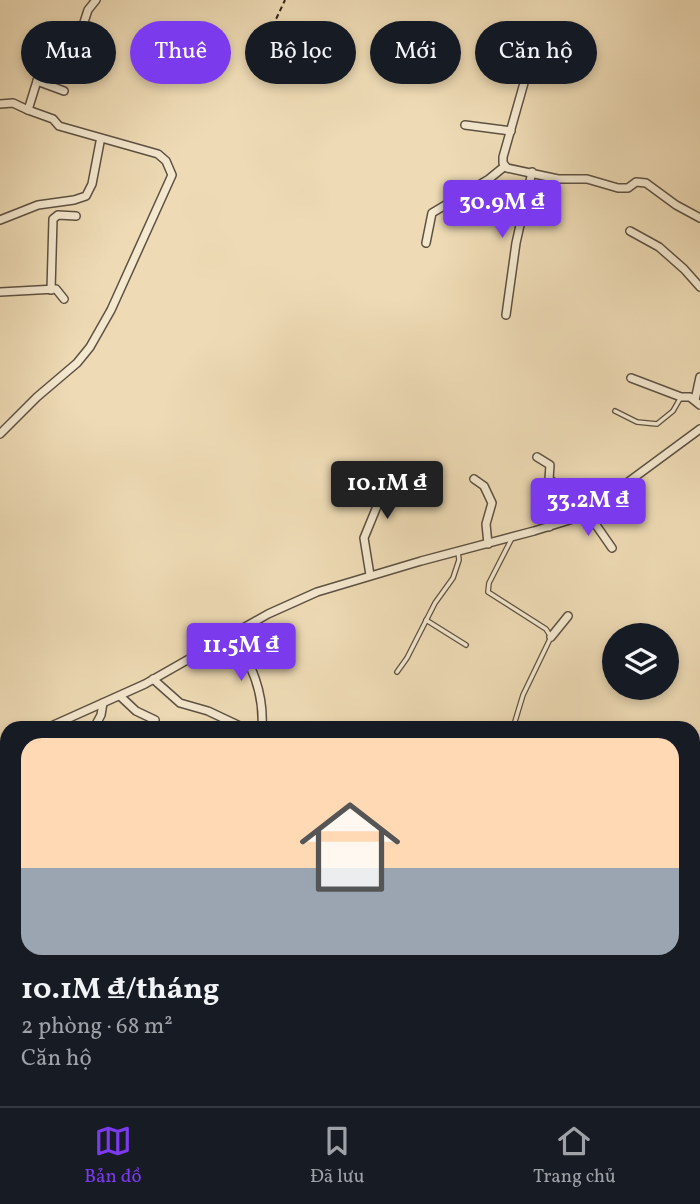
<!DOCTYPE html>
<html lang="vi">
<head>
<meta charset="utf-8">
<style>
  body { margin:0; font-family:Vollkorn,serif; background:#20242c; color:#f1f3f6; height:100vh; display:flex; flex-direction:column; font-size:26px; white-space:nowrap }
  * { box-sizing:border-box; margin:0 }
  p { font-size:23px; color:#9ea1a6 }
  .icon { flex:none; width:38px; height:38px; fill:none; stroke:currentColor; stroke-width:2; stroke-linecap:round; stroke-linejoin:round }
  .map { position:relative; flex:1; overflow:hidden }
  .details { position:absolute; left:0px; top:721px; width:700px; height:385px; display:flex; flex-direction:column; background:#171b24; border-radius:21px 21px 0 0; box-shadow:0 4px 10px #0003 }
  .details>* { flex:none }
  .banner { position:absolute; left:21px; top:21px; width:658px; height:63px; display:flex; gap:14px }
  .buttons { position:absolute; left:602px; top:623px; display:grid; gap:14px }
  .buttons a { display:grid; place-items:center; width:77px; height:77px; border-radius:50%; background:#171b24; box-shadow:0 4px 10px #0003; font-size:35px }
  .price { position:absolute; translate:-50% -60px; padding:0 16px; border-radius:7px; background:#7c3aed; color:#fff; font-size:23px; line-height:46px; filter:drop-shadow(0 2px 4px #0008) }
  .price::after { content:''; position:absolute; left:50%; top:42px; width:21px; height:16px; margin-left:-10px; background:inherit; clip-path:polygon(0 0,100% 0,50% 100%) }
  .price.current { background:#222; color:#fff }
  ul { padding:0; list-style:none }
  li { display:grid; align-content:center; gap:14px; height:371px; padding:0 21px }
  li+li { border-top:2px solid #363941 }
  li span { display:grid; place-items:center; height:217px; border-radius:21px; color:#555 }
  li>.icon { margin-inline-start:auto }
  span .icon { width:126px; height:126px; fill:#fffc; stroke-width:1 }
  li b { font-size:30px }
  .tag { padding:0 24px; border-radius:32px; background:#171b24; box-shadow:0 4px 10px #0003; font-size:24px; line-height:63px }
  .tag.current { background:#7c3aed; color:#fff }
  .menu { display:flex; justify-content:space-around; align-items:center; height:98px; border-top:2px solid #363941; background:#171b24; font-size:19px; color:#9ea1a6 }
  .menu a { display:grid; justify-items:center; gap:4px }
  .menu .current { color:#7c3aed }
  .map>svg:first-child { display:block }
</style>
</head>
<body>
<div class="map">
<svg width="700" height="1106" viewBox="0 0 700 1106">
  <rect width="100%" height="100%" fill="#eedbb5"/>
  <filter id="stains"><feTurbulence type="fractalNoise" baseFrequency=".00286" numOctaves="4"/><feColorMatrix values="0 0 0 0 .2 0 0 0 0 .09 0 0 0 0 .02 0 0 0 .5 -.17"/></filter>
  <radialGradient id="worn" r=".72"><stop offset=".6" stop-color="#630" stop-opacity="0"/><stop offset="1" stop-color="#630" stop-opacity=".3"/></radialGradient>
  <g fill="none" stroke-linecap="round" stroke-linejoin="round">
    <defs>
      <g id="lane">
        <polyline points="615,411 637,422 657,424 673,411 681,397"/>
        <polyline points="512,538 489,583 488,592 546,629 551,637 523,695 513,728"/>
        <polyline points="426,620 466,645"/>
        <polyline points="397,672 407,658 435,603 453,578 459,560 458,552"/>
        <polyline points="693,908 700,906"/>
        <polyline points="473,1099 473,1106"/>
      </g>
      <g id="street">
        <polyline points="37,81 43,65 66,67 70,65 88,10 96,0"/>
        <polyline points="524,83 503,157 503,163 507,168 558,179 587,179 618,188 628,188 636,182 646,183 676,205 700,218"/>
        <polyline points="0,104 13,103 28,110 37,81 64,91"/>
        <polyline points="465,125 511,131"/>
        <polyline points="0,220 38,205 74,200 86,196 92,184 100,142"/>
        <polyline points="630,231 659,247 684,269 700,287"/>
        <polyline points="426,243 432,213 489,179 505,166"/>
        <polyline points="51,290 53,219 58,215 76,216"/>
        <polyline points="0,292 56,289 64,299"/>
        <polyline points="506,315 516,243 532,172"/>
        <polyline points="631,378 681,397 690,397 700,405"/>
        <polyline points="695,400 700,377"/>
        <polyline points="0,434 37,397 77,363 90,347 111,310 172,175 166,161 158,154 59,126 53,119 28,110"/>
        <polyline points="537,457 550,465 549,479 559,487 549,519 549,527"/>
        <polyline points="474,479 484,486 492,503 486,524 488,544"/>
        <polyline points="587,512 612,548"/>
        <polyline points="370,575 364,538 380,499 399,467"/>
        <path d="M 229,636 C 253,660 264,696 262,728"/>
        <polyline points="551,637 568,616"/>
        <polyline points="153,679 180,703 208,711 244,728"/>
        <polyline points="120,696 136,711 155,720"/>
        <polyline points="47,728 145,684 268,614 317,592 421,561 534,531 576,518 601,502 700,429"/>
        <polyline points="94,728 101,715 103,703"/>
        <polyline points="0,748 7,745"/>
        <polyline points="216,1106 217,1099"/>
        <polyline points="639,1106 642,1099"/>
      </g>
    </defs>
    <use href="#lane" stroke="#5d5142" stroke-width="6"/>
    <use href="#street" stroke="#5d5142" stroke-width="10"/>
    <polyline stroke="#2d231b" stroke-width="2" stroke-dasharray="5 3.5" stroke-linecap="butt" points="266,51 270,32 285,0"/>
    <use href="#lane" stroke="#f4e8cf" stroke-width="3.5"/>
    <use href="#street" stroke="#f4e8cf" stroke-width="7"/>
  </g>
  <rect width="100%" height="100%" filter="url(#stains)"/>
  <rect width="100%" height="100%" fill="url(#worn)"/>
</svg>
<div class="buttons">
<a><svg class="icon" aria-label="layers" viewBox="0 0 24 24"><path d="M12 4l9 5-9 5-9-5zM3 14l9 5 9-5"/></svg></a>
</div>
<b class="price" style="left:502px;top:240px">30.9M ₫</b>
<b class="price current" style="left:387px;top:521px">10.1M ₫</b>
<b class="price" style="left:588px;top:538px">33.2M ₫</b>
<b class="price" style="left:241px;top:683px">11.5M ₫</b>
<div class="banner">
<a class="tag">Mua</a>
<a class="tag current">Thuê</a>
<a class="tag">Bộ lọc</a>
<a class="tag">Mới</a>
<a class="tag">Căn hộ</a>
</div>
<section class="details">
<ul>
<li><span style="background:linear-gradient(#ffd9b3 60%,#9aa5b1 0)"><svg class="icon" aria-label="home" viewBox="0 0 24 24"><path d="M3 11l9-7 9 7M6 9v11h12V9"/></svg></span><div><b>10.1M ₫/tháng</b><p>2 phòng · 68 m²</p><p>Căn hộ</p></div></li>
</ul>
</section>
</div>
<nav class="menu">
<a class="current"><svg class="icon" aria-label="map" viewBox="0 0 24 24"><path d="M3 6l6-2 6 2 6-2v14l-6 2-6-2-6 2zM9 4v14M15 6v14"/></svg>Bản đồ</a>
<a><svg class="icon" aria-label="saved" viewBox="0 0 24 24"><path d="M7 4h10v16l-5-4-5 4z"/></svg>Đã lưu</a>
<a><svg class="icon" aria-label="home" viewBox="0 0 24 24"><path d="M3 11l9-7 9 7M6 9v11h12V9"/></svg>Trang chủ</a>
</nav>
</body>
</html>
